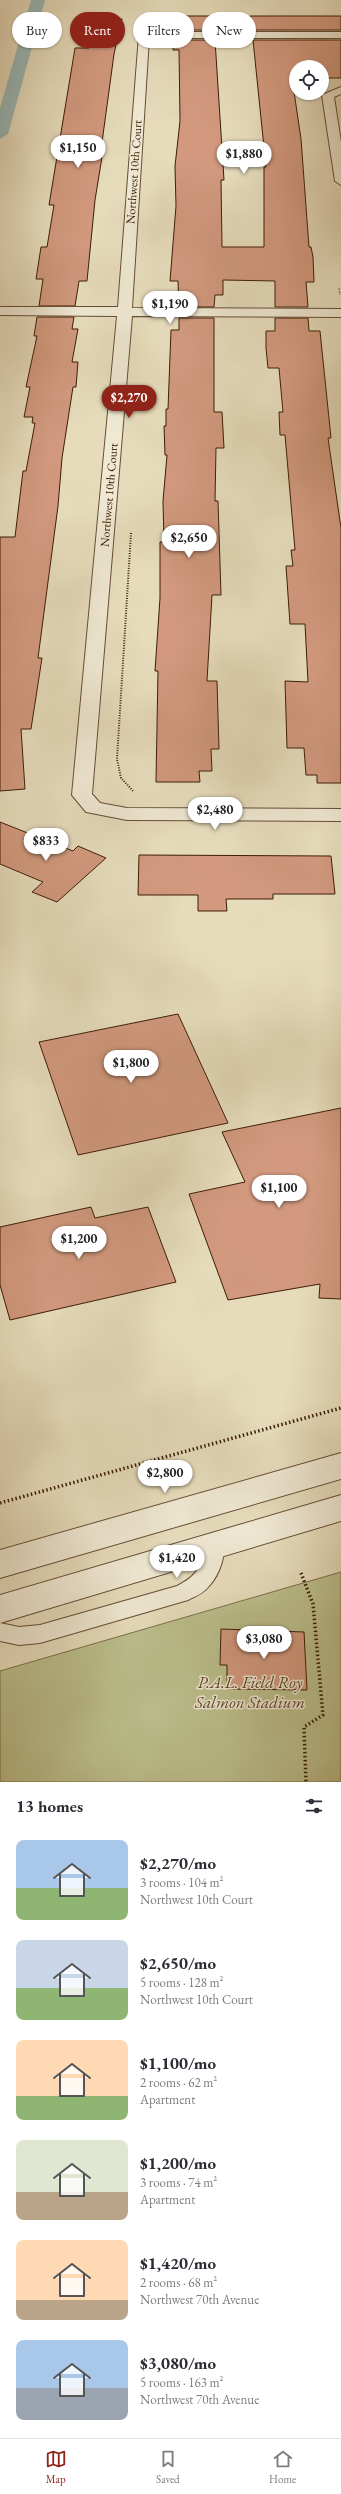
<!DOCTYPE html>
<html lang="en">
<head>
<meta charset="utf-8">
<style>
  body { margin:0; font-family:"EB Garamond",serif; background:#f7f7f7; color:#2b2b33; height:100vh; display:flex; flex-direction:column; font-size:15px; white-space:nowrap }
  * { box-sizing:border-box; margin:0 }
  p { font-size:13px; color:#7c7c81 }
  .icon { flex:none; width:22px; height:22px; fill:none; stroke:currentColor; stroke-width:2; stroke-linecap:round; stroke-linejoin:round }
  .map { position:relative; height:1782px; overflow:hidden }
  .sheet { display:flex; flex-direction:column; background:#fff; flex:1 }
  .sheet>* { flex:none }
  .hud { position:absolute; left:12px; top:12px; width:317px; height:36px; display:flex; gap:8px }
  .tools { position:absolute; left:289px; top:60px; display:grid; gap:8px }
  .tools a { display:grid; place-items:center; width:40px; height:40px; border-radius:50%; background:#fff; box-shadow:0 1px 3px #0004; font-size:20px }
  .price { position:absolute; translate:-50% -34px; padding:0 9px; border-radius:14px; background:#fff; color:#222; font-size:13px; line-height:26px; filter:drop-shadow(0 1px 2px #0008) }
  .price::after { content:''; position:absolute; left:50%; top:24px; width:12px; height:9px; margin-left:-6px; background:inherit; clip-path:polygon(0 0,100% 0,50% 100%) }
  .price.active { background:#8f2418; color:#fff }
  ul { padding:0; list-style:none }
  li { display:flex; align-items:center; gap:12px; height:100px; padding:0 16px }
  li span { display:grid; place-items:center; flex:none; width:112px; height:80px; border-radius:8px; color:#555 }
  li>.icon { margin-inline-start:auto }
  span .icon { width:48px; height:48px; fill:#fffc; stroke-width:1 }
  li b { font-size:17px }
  h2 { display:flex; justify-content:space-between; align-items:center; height:48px; padding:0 16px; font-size:17px }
  .chip { padding:0 14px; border-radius:18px; background:#fff; box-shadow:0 1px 3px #0004; font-size:14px; line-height:36px }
  .chip.active { background:#8f2418; color:#fff }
  .dock { display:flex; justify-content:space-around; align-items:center; height:56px; border-top:1px solid #e1e1e2; background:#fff; font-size:11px; color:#7c7c81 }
  .dock a { display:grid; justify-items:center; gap:2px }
  .dock .active { color:#8f2418 }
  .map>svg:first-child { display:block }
</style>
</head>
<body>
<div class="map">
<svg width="341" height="1782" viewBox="0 0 341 1782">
  <rect width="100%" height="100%" fill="#e6dcbc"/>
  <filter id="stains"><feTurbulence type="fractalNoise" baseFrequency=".005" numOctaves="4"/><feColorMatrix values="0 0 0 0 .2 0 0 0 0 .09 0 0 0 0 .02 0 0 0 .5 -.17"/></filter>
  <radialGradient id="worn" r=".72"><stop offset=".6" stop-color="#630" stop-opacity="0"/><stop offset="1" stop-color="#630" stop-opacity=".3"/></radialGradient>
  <polygon fill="#bbbf8c" stroke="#7c6e4a" points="341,1572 341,1782 0,1782 0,1671"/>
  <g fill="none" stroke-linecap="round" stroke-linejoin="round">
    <polygon fill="#99b9b9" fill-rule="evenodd" points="31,0 45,0 8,134 0,139 0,108"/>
  </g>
  <g fill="#d2997e" stroke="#3c1d07">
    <polygon points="174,16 214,16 214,30 173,30"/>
    <polygon points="250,16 341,16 341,30 252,30"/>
    <polygon points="122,19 114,54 100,157 102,157 95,200 87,281 79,281 75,306 39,306 43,279 36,279 41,247 47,247 54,205 49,205 75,48 89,48 93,23"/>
    <polygon points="173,40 215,40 224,180 221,180 222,247 264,247 264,167 266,167 253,40 341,40 341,78 322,78 322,67 296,67 296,78 292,78 301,139 309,247 311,247 313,257 314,282 306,282 308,307 275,307 275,281 223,280 223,295 215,295 214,307 179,307 178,281 170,281 176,206 175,166 180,121 179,50 173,50"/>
    <polygon points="37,317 74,317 72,329 78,329 72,362 78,362 76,387 73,387 62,458 58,506 38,658 42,658 31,729 21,729 25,789 0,791 0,537 15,537 23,471 26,471 35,423 32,423 33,417 24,417 30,387 26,387 37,336 34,336"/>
    <polygon points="179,318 214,318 214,412 222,412 224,448 216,448 215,501 218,501 221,595 212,595 207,681 217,681 219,749 211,749 212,771 199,771 200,782 156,782 158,671 155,671 160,598 160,542 164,542 163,501 167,455 165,455 164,426 166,426 166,409 168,409 171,330 179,330"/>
    <polygon points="275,318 308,318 309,331 320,331 331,438 328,438 341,528 341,783 317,783 317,775 306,775 304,748 287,748 285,681 308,682 305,624 290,624 286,566 293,566 291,550 295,550 285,435 280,435 279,412 283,412 279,368 268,368 266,348 266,331 275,331"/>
    <polygon points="0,822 73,851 78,846 106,858 57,902 32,892 43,882 0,864"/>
    <polygon points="139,855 331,856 335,894 273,894 273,899 226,899 227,911 198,911 198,895 138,895"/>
    <polygon points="178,1014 228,1123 78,1155 39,1042"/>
    <polygon points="341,1108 341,1299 319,1298 320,1284 228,1300 189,1194 245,1182 222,1132"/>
    <polygon points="91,1207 95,1218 148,1207 176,1282 10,1320 0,1285 0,1227"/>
    <polygon points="221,1629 304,1632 307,1690 227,1689 227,1665 220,1665"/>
  </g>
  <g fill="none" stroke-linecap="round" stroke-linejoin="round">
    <defs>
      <path id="service" d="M 215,1536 L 222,1539 C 228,1552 219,1576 209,1586 C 204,1593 196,1596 188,1600 L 40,1643 L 19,1645 L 0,1641 L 0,1623 L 19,1627 L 40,1625 L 177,1586 C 206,1571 196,1564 208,1539 Z"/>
      <g id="minor">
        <polygon points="144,32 341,32 341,38 149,38 132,308 341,309 341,317 132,316 92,794 100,803 127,808 341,809 341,821 127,820 86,812 72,795 117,316 0,315 0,307 118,307 139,35"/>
        <polygon points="341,87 341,94 334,97 341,142 341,185 335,181 322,95"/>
      </g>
      <g id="tertiary">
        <polygon points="341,1453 341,1479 0,1578 0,1550"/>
        <polygon points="341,1495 341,1521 0,1623 0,1595"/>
      </g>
    </defs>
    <use href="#service" stroke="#664d34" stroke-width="2"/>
    <use href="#minor" stroke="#664d34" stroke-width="2"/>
    <use href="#tertiary" stroke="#664d34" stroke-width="2"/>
    <polyline stroke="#3c1d07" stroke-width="1.5" stroke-dasharray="0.5 1" stroke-linecap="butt" points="339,288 340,295"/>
    <polyline stroke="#3c1d07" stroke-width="2" stroke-dasharray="1 1.5" stroke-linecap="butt" points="131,533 117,759 121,778 134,792"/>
    <g stroke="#3c1d07" stroke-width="3.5" stroke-dasharray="1.5 2.5" stroke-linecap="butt">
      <polyline points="0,1503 341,1408"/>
      <polyline points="301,1573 313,1604 323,1715 304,1727 306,1782"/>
    </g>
    <use href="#service" fill="#efe8d3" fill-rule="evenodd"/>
    <use href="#minor" fill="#efe8d3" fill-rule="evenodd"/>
    <use href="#tertiary" fill="#efe8d3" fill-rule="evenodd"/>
  </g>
  <g text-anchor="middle" stroke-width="3" stroke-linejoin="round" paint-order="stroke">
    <g font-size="12" fill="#3c1d07" stroke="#efe8d3">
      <text transform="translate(134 172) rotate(-86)" y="4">Northwest 10th Court</text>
      <text transform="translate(109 495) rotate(-85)" y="4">Northwest 10th Court</text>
    </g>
    <g font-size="17" font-style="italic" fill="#5c4628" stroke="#efe8d3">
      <text x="250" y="1688">P.A.L. Field Roy<tspan x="250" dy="20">Salmon Stadium</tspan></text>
    </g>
  </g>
  <rect width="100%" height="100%" filter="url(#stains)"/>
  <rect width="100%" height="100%" fill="url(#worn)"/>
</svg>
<div class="tools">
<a><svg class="icon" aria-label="locate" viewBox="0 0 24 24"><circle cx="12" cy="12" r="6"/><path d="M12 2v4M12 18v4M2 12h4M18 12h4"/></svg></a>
</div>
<b class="price" style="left:78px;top:169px">$1,150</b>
<b class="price" style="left:244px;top:175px">$1,880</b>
<b class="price" style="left:170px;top:325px">$1,190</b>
<b class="price active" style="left:129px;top:419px">$2,270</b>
<b class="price" style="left:189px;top:559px">$2,650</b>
<b class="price" style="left:215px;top:831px">$2,480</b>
<b class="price" style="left:46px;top:862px">$833</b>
<b class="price" style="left:131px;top:1084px">$1,800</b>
<b class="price" style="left:279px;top:1209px">$1,100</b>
<b class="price" style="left:79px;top:1260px">$1,200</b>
<b class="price" style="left:165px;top:1494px">$2,800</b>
<b class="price" style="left:177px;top:1579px">$1,420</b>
<b class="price" style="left:264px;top:1660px">$3,080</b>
<div class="hud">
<a class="chip">Buy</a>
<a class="chip active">Rent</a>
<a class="chip">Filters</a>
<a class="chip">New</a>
</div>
</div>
<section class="sheet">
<h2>13 homes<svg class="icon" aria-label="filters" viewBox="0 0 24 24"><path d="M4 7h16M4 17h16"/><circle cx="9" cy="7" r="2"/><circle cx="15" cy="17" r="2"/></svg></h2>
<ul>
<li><span style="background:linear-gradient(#a9c7e8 60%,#8fb573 0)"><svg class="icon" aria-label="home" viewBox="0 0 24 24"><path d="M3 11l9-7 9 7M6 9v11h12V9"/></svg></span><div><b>$2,270/mo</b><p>3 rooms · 104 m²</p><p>Northwest 10th Court</p></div></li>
<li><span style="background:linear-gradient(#c9d6e8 60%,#8fb573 0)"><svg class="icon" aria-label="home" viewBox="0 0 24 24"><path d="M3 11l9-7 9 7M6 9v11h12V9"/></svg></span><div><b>$2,650/mo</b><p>5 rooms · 128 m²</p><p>Northwest 10th Court</p></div></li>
<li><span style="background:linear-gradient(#ffd9b3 70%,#8fb573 0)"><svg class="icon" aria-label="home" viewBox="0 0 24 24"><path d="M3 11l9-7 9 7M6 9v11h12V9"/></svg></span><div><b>$1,100/mo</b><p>2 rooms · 62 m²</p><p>Apartment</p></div></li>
<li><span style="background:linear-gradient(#dfe7d0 65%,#b9a48a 0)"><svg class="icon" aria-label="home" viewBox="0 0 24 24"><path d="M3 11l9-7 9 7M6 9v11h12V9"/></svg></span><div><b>$1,200/mo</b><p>3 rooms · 74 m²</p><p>Apartment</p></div></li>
<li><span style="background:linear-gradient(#ffd9b3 75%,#b9a48a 0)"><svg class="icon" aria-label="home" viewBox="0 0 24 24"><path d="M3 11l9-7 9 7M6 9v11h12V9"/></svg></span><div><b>$1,420/mo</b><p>2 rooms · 68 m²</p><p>Northwest 70th Avenue</p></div></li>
<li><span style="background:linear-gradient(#a9c7e8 60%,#9aa5b1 0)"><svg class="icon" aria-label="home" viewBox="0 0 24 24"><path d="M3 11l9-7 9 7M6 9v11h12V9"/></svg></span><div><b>$3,080/mo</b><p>5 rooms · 163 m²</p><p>Northwest 70th Avenue</p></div></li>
</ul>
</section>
<nav class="dock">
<a class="active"><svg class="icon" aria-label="map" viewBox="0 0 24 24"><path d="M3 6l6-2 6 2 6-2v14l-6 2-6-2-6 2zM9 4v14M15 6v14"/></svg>Map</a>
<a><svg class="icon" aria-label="saved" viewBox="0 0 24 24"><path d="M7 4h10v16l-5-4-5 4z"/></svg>Saved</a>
<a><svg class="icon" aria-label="home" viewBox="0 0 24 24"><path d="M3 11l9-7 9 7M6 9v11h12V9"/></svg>Home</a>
</nav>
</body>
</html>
